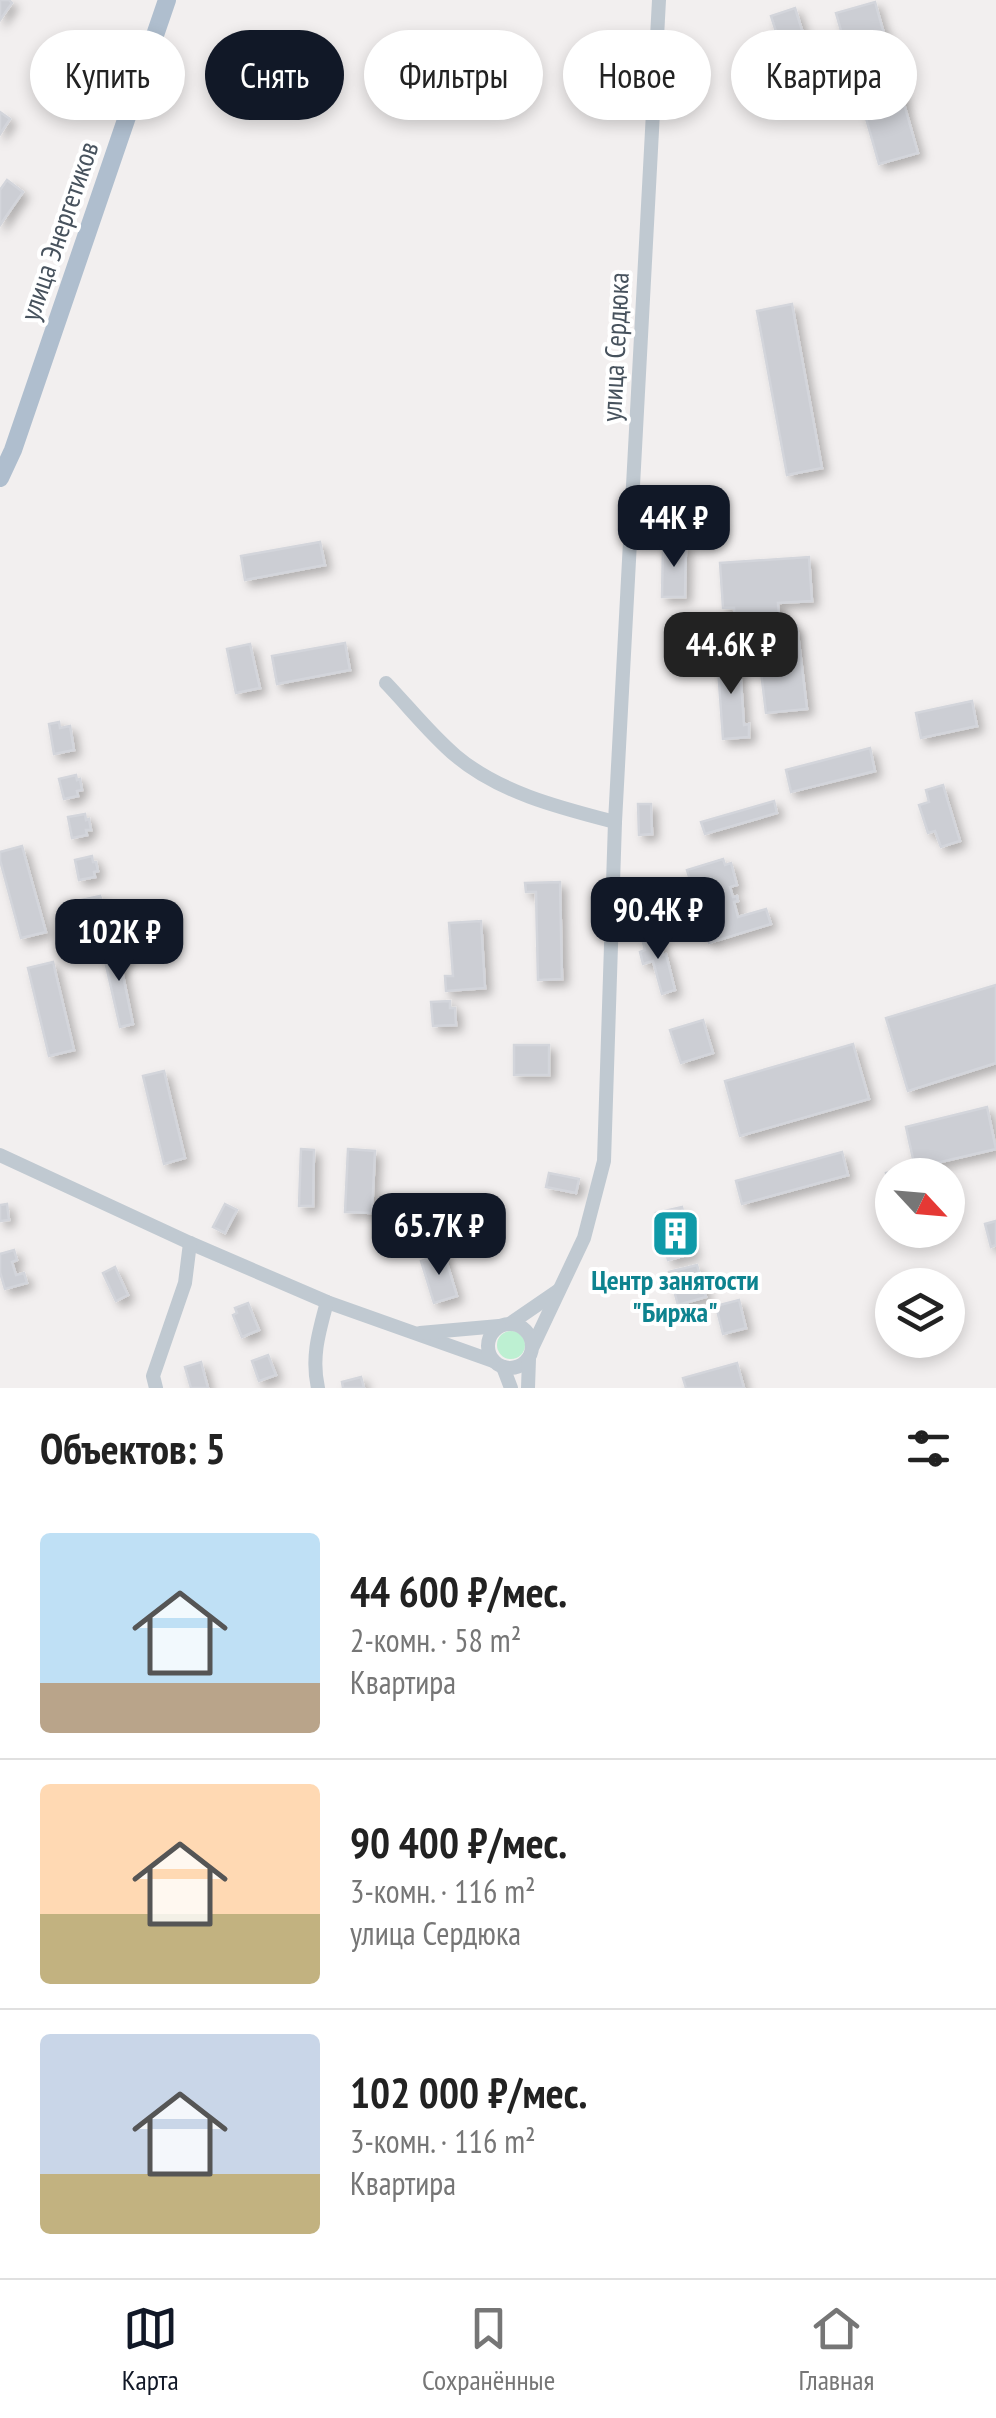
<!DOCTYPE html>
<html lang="ru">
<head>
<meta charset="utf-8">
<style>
  body { margin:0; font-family:"PT Sans Narrow",sans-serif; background:#f6f6f6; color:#222; height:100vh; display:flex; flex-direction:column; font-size:38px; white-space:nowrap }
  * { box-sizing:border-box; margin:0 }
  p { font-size:32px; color:#767676 }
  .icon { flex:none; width:55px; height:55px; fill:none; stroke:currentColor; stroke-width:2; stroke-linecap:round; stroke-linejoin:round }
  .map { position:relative; height:1388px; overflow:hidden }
  .sheet { display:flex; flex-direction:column; background:#fff; flex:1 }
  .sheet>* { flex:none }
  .top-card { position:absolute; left:30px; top:30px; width:938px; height:90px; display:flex; gap:20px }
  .needle { width:65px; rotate:116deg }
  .buttons { position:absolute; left:875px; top:1158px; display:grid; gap:20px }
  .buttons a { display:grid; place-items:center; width:90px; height:90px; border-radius:50%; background:#fff; box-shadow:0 5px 15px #0003; font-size:50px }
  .price { position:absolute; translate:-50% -85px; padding:0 22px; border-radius:20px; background:#111827; color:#fff; font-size:32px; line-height:65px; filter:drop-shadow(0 2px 5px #0008) }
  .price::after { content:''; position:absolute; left:50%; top:60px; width:30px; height:22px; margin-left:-15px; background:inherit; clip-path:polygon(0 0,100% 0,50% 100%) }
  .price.current { background:#222; color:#fff }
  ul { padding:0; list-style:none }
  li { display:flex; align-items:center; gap:30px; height:250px; padding:0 40px }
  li+li { border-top:2px solid #e0e0e0 }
  li span { display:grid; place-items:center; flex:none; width:280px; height:200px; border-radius:10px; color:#555 }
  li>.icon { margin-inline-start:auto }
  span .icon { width:120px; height:120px; fill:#fffc; stroke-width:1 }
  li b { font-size:42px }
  h2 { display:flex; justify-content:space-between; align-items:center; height:120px; padding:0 40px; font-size:42px }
  .tag { padding:0 35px; border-radius:45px; background:#fff; box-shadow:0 5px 15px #0003; font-size:35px; line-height:90px }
  .tag.current { background:#111827; color:#fff }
  .dock { display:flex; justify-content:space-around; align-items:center; height:140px; border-top:2px solid #e0e0e0; background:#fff; font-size:28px; color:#767676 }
  .dock a { display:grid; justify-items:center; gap:5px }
  .dock .current { color:#111827 }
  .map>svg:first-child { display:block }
</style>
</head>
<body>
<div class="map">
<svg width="996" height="1388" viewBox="0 0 996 1388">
  <defs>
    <filter id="shadow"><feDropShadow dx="5.5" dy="5.5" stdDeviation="5" flood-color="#0004"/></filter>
  </defs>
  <rect width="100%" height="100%" fill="#f2efef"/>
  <circle fill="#bdf0d2" cx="511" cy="1345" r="14"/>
  <g fill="#ccced4" stroke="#d3d5db" stroke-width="2.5" filter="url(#shadow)">
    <polygon points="0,0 9,0 12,3 0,20"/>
    <polygon points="875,2 918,153 879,164 836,13"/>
    <polygon points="795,8 813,65 789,72 771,16"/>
    <polygon points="69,51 90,68 74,88 53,72"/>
    <polygon points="0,112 10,119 0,134"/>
    <polygon points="7,180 23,192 0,225 0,190"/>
    <polygon points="792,304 822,468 787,475 757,311"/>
    <polygon points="704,495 718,496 716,520 720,520 718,537 701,535"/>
    <polygon points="642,519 659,519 660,537 642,537"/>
    <polygon points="320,542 325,565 245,580 241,556"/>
    <polygon points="663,543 686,544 685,597 662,597"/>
    <polygon points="809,557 812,601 778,603 779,617 735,620 734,608 723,608 720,563"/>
    <polygon points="797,626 807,709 766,713 756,631"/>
    <polygon points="345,643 350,670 277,684 272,656"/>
    <polygon points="250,644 260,688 236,693 227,649"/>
    <polygon points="739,653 744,725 749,724 749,737 723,739 717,654"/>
    <polygon points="972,701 977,726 921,738 916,713"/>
    <polygon points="59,722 60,728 70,726 74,750 54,754 49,724"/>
    <polygon points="870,748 875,771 791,792 786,770"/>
    <polygon points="76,775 77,780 80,779 82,790 77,791 78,796 64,799 59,779"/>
    <polygon points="943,785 960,841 941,847 935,831 928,833 919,805 929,802 926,790"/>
    <polygon points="774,801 777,813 705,834 701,822"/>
    <polygon points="638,804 651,804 652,834 639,835"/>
    <polygon points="85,814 86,820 89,819 91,830 86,830 87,835 72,838 68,817"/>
    <polygon points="22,846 46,932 21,938 0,860 0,852"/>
    <polygon points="92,856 93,862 96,862 98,871 94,872 95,877 79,880 75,860"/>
    <polygon points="723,859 725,865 731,863 737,885 730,887 733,897 737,896 738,901 734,902 738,917 766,909 771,924 709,943 687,870"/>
    <polygon points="560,882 562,979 538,980 536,892 526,892 525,883"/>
    <polygon points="100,896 106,912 101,913 102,917 87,920 82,900"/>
    <polygon points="481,921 485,988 446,991 445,976 453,976 449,923"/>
    <polygon points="653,931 657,946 661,945 663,955 666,954 675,990 662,994 653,961 643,964 640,952 645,950 641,935"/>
    <polygon points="127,947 129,958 120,961 133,1024 120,1027 103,952"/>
    <polygon points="53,962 74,1050 49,1056 28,968"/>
    <polygon points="996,985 996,1063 908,1091 886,1018"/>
    <polygon points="450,1001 450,1008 455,1008 456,1025 433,1026 431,1002"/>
    <polygon points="703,1020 713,1053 681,1063 670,1030"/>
    <polygon points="853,1044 869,1099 740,1136 725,1081"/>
    <rect x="514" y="1045" width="35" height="30"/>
    <polygon points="164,1071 185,1158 164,1164 143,1076"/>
    <polygon points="987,1107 996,1149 915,1168 906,1127"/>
    <polygon points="301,1149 314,1150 313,1206 299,1206"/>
    <polygon points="348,1149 375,1151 372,1213 345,1212"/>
    <polygon points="842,1152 848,1175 742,1204 736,1181"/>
    <polygon points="908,1168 910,1175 892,1175 892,1200 886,1173"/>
    <polygon points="549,1173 579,1179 576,1193 546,1187"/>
    <polygon points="7,1204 9,1220 0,1221 0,1205"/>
    <polygon points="225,1204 237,1210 225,1233 213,1227"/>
    <polygon points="682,1207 694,1253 668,1260 656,1213"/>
    <polygon points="996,1221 996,1245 991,1247 985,1224"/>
    <polygon points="14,1250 17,1260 12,1262 16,1275 24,1273 27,1283 5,1289 0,1272 0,1254"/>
    <polygon points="444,1253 457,1296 434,1303 421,1261"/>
    <polygon points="697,1265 706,1297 678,1305 669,1272"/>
    <polygon points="115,1267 128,1295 116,1301 103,1273"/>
    <polygon points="739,1300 746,1328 723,1334 716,1306"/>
    <polygon points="248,1303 259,1330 242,1337 233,1315 237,1313 235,1308"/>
    <polygon points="268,1355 276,1375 259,1381 252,1361"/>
    <polygon points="201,1362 208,1388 191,1388 185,1367"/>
    <polygon points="737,1363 744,1388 686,1388 683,1378"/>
    <polygon points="361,1377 364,1388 343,1388 342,1382"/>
  </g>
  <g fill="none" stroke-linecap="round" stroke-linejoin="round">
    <g stroke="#c0c9d1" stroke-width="14">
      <path d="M 386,683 C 409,707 431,735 456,756 C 500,793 561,808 615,822"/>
      <polyline points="0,1155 190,1243 327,1302 493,1361"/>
      <polyline points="511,1323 559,1290"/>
      <circle cx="510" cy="1346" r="22"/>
      <polyline points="420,1333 499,1326"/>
      <polyline points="533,1346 584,1238 604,1161 615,822 659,0"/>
      <polyline points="503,1367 511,1388"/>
      <polyline points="156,1388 153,1376 185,1283 190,1243"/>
      <path d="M 318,1388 C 311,1357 319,1332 327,1302"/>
      <polyline points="528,1388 529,1359"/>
    </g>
    <polyline stroke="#afbece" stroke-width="18" points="0,478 13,450 167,0"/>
  </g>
  <defs>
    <symbol id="building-square" viewBox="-11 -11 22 22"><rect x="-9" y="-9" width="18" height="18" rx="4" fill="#0f9aa8" stroke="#fff"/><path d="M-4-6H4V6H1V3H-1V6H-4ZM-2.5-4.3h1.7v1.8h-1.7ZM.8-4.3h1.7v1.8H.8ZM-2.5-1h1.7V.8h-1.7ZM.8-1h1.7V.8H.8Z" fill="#fff"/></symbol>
  </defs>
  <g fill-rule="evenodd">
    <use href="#building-square" x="648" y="1206" width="55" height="55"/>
  </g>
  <g text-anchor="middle" stroke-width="8" stroke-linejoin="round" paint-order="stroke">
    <g font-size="28" fill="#47525d" stroke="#fff">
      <text transform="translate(59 231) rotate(-71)" y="10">улица Энергетиков</text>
      <text transform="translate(615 347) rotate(-87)" y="10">улица Сердюка</text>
    </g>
    <g font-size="28" font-weight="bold" fill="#0d838f" stroke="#fff">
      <text x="675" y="1290">Центр занятости<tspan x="675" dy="32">"Биржа"</tspan></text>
    </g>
  </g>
</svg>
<div class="buttons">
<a><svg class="needle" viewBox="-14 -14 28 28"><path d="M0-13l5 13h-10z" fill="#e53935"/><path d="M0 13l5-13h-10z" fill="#767676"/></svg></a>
<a><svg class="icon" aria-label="layers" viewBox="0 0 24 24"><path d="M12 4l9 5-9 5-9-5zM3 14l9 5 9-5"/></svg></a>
</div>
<b class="price" style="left:674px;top:570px">44K ₽</b>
<b class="price current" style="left:731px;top:697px">44.6K ₽</b>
<b class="price" style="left:658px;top:962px">90.4K ₽</b>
<b class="price" style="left:119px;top:984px">102K ₽</b>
<b class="price" style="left:439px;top:1278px">65.7K ₽</b>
<div class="top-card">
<a class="tag">Купить</a>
<a class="tag current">Снять</a>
<a class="tag">Фильтры</a>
<a class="tag">Новое</a>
<a class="tag">Квартира</a>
</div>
</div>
<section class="sheet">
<h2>Объектов: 5<svg class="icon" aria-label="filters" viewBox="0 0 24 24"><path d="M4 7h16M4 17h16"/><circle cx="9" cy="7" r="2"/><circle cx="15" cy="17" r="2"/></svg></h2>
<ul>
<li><span style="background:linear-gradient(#bfe0f5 75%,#b9a48a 0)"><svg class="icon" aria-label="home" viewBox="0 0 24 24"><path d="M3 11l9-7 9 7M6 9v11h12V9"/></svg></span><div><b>44 600 ₽/мес.</b><p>2-комн. · 58 m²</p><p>Квартира</p></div></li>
<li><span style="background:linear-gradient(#ffd9b3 65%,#c2b280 0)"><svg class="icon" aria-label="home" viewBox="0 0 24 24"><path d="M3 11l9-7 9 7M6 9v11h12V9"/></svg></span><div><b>90 400 ₽/мес.</b><p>3-комн. · 116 m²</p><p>улица Сердюка</p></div></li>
<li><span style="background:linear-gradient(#c9d6e8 70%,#c2b280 0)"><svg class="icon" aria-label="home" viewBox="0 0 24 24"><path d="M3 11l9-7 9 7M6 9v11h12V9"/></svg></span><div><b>102 000 ₽/мес.</b><p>3-комн. · 116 m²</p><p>Квартира</p></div></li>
</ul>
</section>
<nav class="dock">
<a class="current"><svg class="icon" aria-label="map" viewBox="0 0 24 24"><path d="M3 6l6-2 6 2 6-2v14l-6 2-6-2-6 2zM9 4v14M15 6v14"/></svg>Карта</a>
<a><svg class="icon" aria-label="saved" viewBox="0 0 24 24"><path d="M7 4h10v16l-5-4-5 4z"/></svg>Сохранённые</a>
<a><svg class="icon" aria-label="home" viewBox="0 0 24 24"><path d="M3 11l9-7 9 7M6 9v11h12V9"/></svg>Главная</a>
</nav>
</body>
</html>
